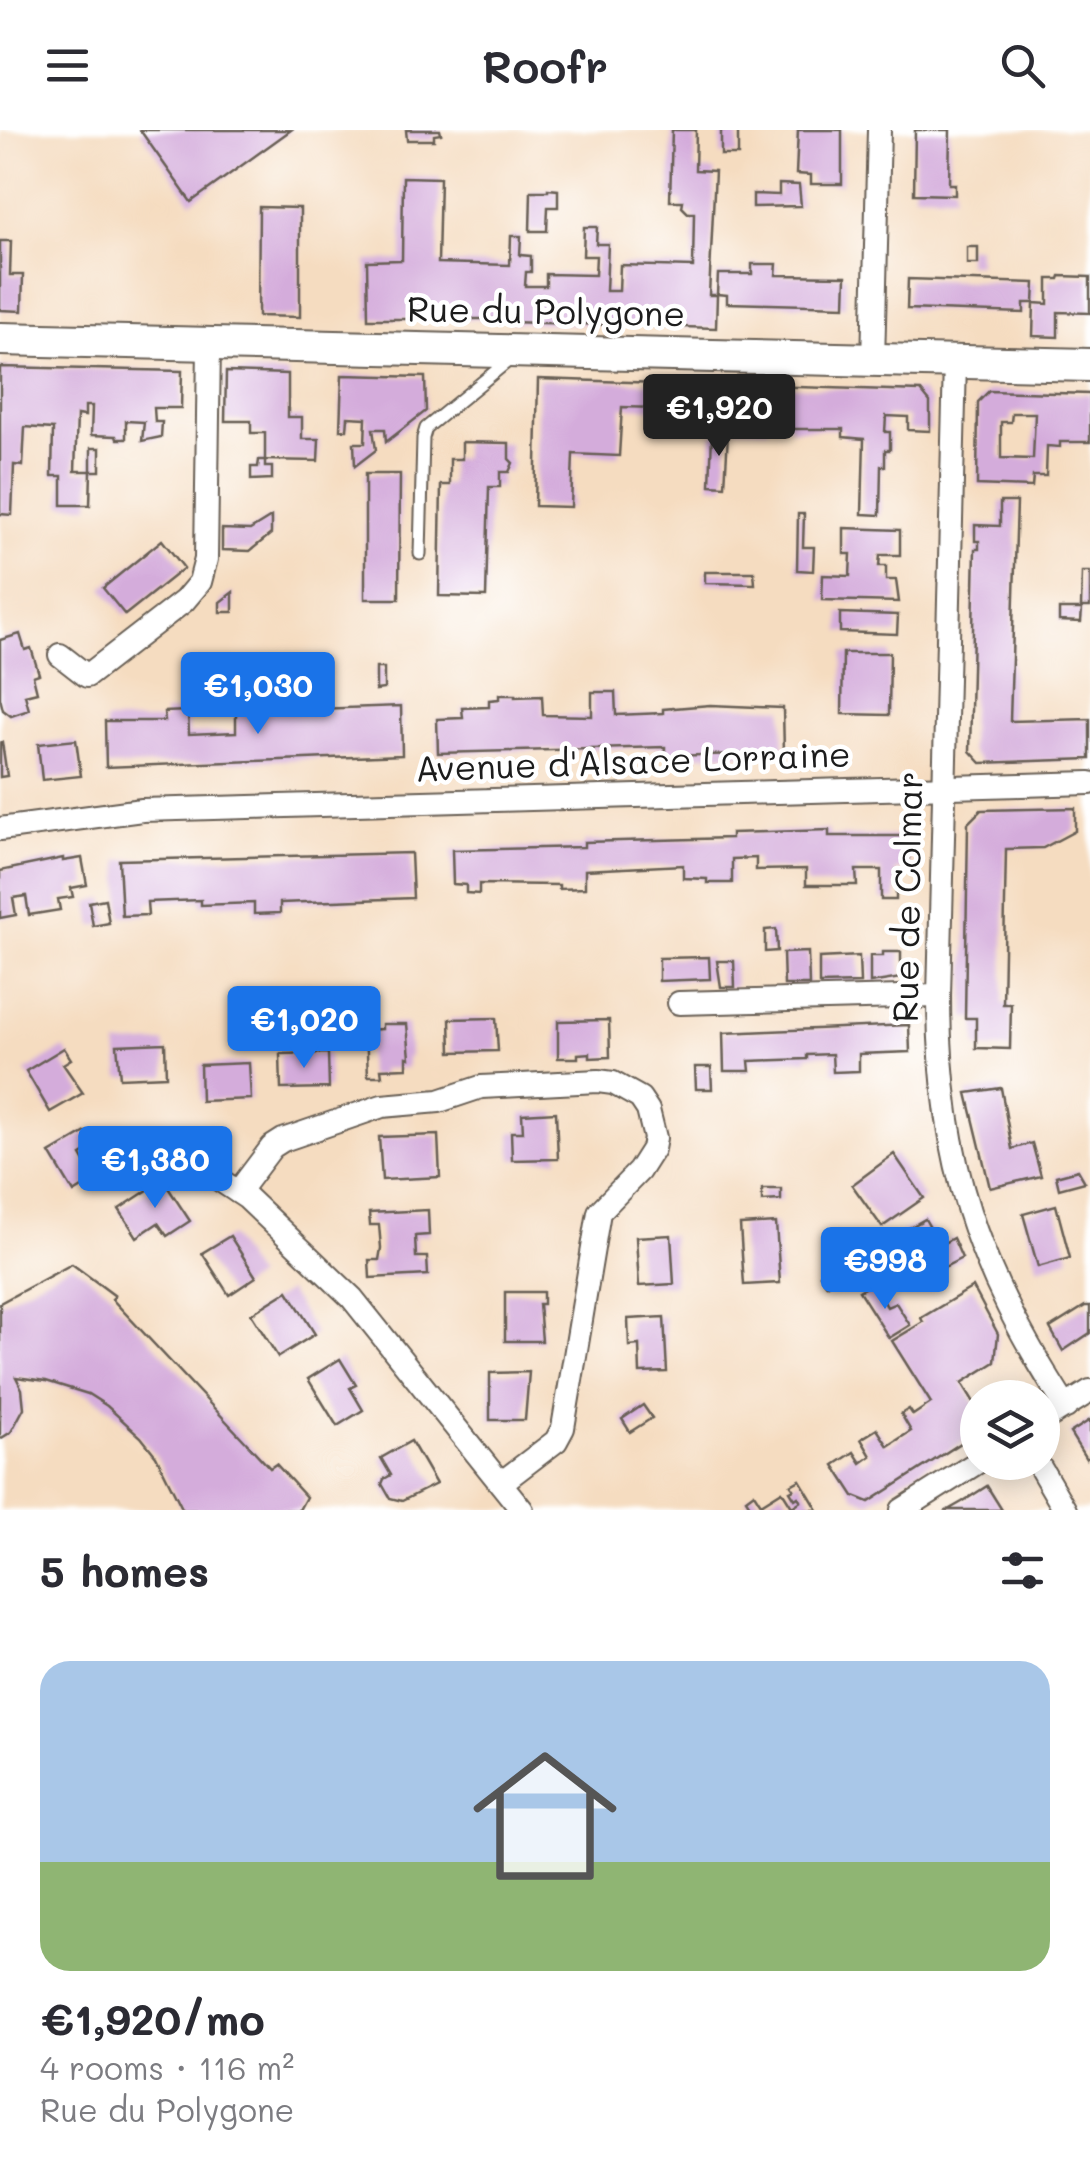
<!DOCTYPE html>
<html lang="en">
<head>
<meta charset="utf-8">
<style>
  body { margin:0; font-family:Mali,sans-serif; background:#f2f2f3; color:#2b2b33; height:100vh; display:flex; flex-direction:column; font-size:38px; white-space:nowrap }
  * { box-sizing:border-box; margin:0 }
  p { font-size:32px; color:#7c7c81 }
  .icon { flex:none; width:55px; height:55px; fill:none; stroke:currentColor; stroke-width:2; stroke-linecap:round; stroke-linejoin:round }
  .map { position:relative; height:1380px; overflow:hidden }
  .side { display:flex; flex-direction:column; background:#fff; flex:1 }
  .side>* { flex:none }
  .fabs { position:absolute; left:960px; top:1250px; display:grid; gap:20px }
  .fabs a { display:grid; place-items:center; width:100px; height:100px; border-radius:50%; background:#fff; box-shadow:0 5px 25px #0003; font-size:50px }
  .price { position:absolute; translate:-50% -85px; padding:0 22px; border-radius:10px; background:#1a73e8; color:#fff; font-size:32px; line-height:65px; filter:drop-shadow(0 2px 5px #0008) }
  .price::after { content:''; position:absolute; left:50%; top:60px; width:30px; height:22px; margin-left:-15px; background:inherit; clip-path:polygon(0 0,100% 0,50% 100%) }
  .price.current { background:#222; color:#fff }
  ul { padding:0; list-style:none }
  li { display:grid; align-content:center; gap:20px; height:530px; padding:0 40px }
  li span { display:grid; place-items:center; height:310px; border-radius:30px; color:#555 }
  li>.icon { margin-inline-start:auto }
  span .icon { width:180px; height:180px; fill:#fffc; stroke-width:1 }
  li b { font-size:42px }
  h2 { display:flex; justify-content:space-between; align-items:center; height:120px; padding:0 40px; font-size:42px }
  header { display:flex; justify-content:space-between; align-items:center; height:130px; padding:0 40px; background:#fff; font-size:45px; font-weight:600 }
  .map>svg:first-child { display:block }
</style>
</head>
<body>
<header><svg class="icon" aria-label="menu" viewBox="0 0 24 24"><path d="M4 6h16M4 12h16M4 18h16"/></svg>Roofr<svg class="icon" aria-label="search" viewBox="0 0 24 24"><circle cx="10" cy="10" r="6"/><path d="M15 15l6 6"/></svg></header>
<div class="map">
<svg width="1090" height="1380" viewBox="0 0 1090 1380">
  <rect width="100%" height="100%" fill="#fff"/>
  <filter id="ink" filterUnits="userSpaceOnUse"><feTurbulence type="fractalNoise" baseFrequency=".01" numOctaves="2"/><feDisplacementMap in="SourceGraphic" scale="20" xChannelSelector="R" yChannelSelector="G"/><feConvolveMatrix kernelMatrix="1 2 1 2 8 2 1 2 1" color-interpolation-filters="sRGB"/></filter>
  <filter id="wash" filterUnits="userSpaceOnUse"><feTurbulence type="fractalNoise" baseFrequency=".0048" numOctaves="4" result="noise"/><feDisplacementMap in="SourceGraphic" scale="40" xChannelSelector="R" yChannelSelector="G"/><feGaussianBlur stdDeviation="2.25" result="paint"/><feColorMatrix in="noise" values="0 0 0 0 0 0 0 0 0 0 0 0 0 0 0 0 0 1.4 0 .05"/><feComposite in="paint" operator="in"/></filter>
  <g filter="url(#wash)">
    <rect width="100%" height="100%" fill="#f5dcc0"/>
    <g id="blocks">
      <g fill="#d4acdb" fill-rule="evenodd">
        <polygon points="140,0 291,0 191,72"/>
        <polygon points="406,0 440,0 441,4 434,5 434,10 407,10"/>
        <polygon points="672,0 696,0 695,40 715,41 709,165 717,165 716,198 509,192 509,189 368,189 367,131 402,130 403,47 440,48 438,133 510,135 511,106 521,106 520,125 531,126 531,142 526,142 525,156 546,156 546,144 595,145 596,126 583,126 584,97 597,97 596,114 608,114 606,161 619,161 620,135 693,137 694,83 688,83 682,77 683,71 670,71"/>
        <rect x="721" y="0" width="17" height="25"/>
        <polygon points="798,0 842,0 842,54 811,54 811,45 796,44"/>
        <polygon points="915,0 950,0 949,54 955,54 955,65 914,64"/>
        <polygon points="779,54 799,55 801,76 753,77 753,64 779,65"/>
        <polygon points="548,59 558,60 558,77 548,77 547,101 530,101 531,61 548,61"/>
        <polygon points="259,77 300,78 300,187 258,186"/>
        <polygon points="0,111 11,111 10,145 23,145 22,181 0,180"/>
        <rect x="967" y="117" width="11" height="17"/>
        <polygon points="752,134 777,134 776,145 846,146 845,176 727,173 727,165 717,164 718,144 752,144"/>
        <polygon points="1060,146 1090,147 1090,183 1058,182 1058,207 1033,206 1034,173 1024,173 1024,183 907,179 908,149 1035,153 1034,173 1048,174 1048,149 1059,149"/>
        <polygon points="0,237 182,241 181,278 154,278 155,292 162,292 161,307 142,311 144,292 126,291 126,309 117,309 116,306 91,305 92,276 85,276 85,286 77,285 75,341 91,341 90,375 62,375 62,346 52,346 53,299 25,297 23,336 14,335 12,385 0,384"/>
        <polygon points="226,242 288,244 288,287 302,287 302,309 319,309 318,331 265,330 265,303 251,303 251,291 225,291"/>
        <polygon points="342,245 425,247 426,281 386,312 385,299 373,299 376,320 355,336 354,313 365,313 366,288 348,287 347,300 340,300"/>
        <polygon points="538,249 720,255 718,287 682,285 682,291 655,290 656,278 622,277 619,326 573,324 571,377 535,376"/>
        <polygon points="732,255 921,261 930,272 930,301 908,300 908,287 886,286 885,302 890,302 890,320 885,320 885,336 881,336 880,385 862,384 864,309 843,307 843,299 790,299 790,294 768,294 768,299 731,297"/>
        <path d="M 989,261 L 1090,264 L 1090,312 L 1060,312 L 1060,317 L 1047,316 L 1046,346 L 1033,346 L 1032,357 L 977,355 L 978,272 ZM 1012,283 L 1035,283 L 1033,329 L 1001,328 L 1001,292 L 1011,292 Z"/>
        <polygon points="712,304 728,304 725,356 710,355"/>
        <polygon points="462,312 509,313 509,329 513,333 509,342 500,342 500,357 489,357 486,467 439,466 441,355 450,355 450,329 462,329"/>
        <rect x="91" y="318" width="9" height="23"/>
        <polygon points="259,330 265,330 265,337 272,337 272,349 251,350 251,337 258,337"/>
        <polygon points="365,344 400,344 399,469 365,469"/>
        <polygon points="1000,372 1017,372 1010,591 1090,589 1090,629 981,633 970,621 975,419 979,419 979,411 975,411 975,395 1000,396"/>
        <polygon points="798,384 804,384 803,417 814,417 813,441 797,440"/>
        <polygon points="271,387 271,404 250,421 222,420 222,399 250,400"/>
        <polygon points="844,398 900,400 900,425 880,425 879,436 886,436 886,450 896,450 899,472 822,470 823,445 850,446 851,424 844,424"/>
        <polygon points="162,410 184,438 125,485 103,458"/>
        <polygon points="705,442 754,442 755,454 705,453"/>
        <polygon points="1082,442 1090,442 1090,477 1081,477"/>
        <polygon points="233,462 233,482 220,482 220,472"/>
        <polygon points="1059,479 1082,479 1081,492 1059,491"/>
        <polygon points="840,483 898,485 897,504 840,502"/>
        <polygon points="20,504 25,520 31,518 39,544 33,546 37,562 25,565 29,580 11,586 3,580 0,568 0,510"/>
        <polygon points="843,523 890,523 889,585 842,584"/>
        <polygon points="376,538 384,538 384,559 376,560"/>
        <polygon points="592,562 615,562 616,585 663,583 663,579 710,575 783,578 784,623 665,626 665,617 438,623 437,589 463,588 462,578 489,577 489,570 499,569 499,565 515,565 515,567 542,566 543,585 592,586"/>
        <polygon points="236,575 259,575 259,581 401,576 402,625 106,637 105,591 165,591 164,582 188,581 189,604 236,602"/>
        <polygon points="76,610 81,646 42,650 38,614"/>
        <polygon points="2,612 7,646 0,647 0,613"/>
        <polygon points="1075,678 1075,701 1043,718 1006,719 1003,874 1011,874 1010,919 976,918 976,888 965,888 968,693 981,680"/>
        <polygon points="829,700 829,706 909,706 909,740 896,740 896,770 881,770 881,740 856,740 857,755 806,755 806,739 756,740 756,728 732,729 732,753 707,753 707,749 683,748 683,735 585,740 585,758 559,759 559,755 479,754 479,764 466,763 466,755 453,754 452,720 584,717 584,712 731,708 731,703"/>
        <polygon points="411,723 413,768 280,773 280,783 254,784 254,773 201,775 201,770 147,772 148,785 122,786 119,730"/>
        <polygon points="63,728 63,731 82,728 87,755 71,758 73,767 58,769 60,780 29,785 26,766 13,768 16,785 0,788 0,741"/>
        <polygon points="105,769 109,793 93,796 89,772"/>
        <polygon points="776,799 777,821 765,822 765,800"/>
        <polygon points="808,822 809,855 784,855 783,823"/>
        <polygon points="883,822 901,822 901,848 870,853 870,826 883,826"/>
        <polygon points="859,826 860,853 819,854 819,828"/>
        <polygon points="709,827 710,849 659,851 659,828"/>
        <polygon points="717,831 734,831 735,857 721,857"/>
        <polygon points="496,888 498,921 451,922 450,889"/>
        <polygon points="609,890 610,927 590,928 590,923 578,924 578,928 558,928 558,891"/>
        <polygon points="382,894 407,894 410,928 407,927 407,938 381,939 382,946 368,946 366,900 382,899"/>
        <polygon points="909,895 910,922 859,924 859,941 833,942 832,924 807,925 807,929 749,931 750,941 724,941 723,903"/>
        <polygon points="165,913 166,946 120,948 117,915"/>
        <polygon points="64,918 71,929 63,934 83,963 50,982 26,941"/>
        <polygon points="328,923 329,958 281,959 280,924"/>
        <polygon points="249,933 251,969 201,971 200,935"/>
        <polygon points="695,937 711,937 712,959 696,959"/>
        <polygon points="1001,958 1012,1019 1032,1013 1041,1046 990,1058 967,963"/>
        <polygon points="556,982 558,1029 512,1030 511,1002 523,1002 522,984"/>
        <polygon points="86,1002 95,1017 81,1025 95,1050 74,1063 50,1023"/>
        <polygon points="438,1005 440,1047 382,1050 379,1007"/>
        <polygon points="894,1024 924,1068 882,1097 852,1055"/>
        <polygon points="1078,1040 1085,1052 1059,1059 1056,1046"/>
        <polygon points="163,1050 190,1091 167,1106 158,1093 137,1107 119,1079"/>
        <polygon points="762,1059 781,1059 781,1070 762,1071"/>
        <polygon points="1056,1075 1070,1128 1038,1137 1023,1084"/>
        <polygon points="428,1080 429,1105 415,1106 416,1127 427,1127 428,1145 370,1148 369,1130 379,1130 381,1118 379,1095 370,1095 369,1083"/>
        <polygon points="925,1089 940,1115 953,1108 962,1128 925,1147 915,1130 905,1135 890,1109"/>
        <polygon points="776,1093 780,1153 744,1155 740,1095"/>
        <polygon points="671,1105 674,1154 639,1156 636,1107"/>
        <polygon points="230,1106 256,1147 229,1165 202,1123"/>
        <polygon points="840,1131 847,1141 827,1155 820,1144"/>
        <polygon points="72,1134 115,1166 112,1169 270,1338 276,1334 306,1367 299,1380 183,1380 156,1326 141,1307 107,1276 88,1264 46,1251 16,1247 22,1259 24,1278 11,1302 0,1309 0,1173"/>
        <polygon points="873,1153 887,1177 896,1173 910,1195 889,1208 859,1161"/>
        <polygon points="973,1157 998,1204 995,1232 962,1253 975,1274 978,1272 978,1302 869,1372 854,1366 834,1335 854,1322 861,1333 871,1326 861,1309 877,1299 888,1316 911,1301 901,1284 909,1279 913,1285 931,1273 892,1211 923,1192 921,1188"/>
        <polygon points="288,1161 315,1204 278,1227 251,1184"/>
        <polygon points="505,1162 543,1162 543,1174 539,1174 542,1211 505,1211"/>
        <polygon points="1085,1176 1090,1176 1090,1203 1063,1221 1050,1198"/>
        <polygon points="664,1187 667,1242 640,1243 639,1215 629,1216 628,1189"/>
        <polygon points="340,1229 356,1255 350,1258 363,1280 337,1296 308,1249"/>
        <polygon points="529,1242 525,1290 490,1290 490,1243"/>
        <polygon points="643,1275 652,1288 630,1302 622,1289"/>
        <polygon points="1090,1290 1090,1326 1086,1329 1070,1303"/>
        <polygon points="411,1311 436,1354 402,1371 390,1368 382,1354 384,1349 391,1345 381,1328"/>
        <polygon points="800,1350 818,1380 753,1380 746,1369 754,1363 761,1374 782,1361 792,1377 801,1371 798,1367 795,1369 790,1361 794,1359 791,1355"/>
        <polygon points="987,1356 1002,1380 948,1380 962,1372"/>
      </g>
    </g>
  </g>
  <g filter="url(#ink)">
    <use href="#blocks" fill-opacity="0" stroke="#685f55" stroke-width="2.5"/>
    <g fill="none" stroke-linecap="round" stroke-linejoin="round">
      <defs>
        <polyline id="lane" points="420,424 423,308 426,298 513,227"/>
        <g id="street">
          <polyline points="873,231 879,0"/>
          <path d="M 955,232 L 939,866 C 939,1032 977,1138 1066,1277"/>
          <polyline points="60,525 87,546 184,471 200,452 206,429 209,214"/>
          <polyline points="0,699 142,680 1090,653"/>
          <polyline points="679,873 939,866"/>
          <polyline points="158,1009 247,1068 352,1168 522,1380"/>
          <polyline points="238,1062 272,1017 283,1010 382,976 439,971 481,957 598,951 613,953 640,968 648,980 655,1008 653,1019 639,1041 599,1082 563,1298 556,1311 501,1353"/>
          <polyline points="1042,1291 1090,1261"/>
          <polyline points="1037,1332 1065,1380"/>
          <polyline points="902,1380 978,1332"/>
        </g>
        <polyline id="secondary" points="0,209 1090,235"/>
      </defs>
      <use href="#lane" stroke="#685f55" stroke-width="15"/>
      <use href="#street" stroke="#685f55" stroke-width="26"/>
      <use href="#secondary" stroke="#685f55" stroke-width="36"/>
      <use href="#lane" stroke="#fff" stroke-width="11"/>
      <use href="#street" stroke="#fff" stroke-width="22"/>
      <use href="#secondary" stroke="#fff" stroke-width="32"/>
    </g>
  </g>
  <g text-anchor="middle" stroke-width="9" stroke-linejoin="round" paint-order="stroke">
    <g font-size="35" fill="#1c1c1c" stroke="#fff">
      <text transform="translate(546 182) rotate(1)" y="12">Rue du Polygone</text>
      <text transform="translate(633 632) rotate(-2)" y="12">Avenue d'Alsace Lorraine</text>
      <text transform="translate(908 767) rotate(-89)" y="12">Rue de Colmar</text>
    </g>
  </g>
</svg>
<div class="fabs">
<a><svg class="icon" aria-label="layers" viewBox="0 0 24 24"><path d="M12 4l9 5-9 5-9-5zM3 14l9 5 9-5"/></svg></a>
</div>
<b class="price current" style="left:719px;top:329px">€1,920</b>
<b class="price" style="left:258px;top:607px">€1,030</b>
<b class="price" style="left:304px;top:941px">€1,020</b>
<b class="price" style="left:155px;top:1081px">€1,380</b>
<b class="price" style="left:885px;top:1182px">€998</b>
</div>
<section class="side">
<h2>5 homes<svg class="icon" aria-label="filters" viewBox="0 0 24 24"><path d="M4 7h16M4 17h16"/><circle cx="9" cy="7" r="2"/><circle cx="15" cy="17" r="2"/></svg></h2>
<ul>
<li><span style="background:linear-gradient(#a9c7e8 65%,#8fb573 0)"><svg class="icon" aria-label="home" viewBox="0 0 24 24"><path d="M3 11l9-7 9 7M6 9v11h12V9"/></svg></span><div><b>€1,920/mo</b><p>4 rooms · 116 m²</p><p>Rue du Polygone</p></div></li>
</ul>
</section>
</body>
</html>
